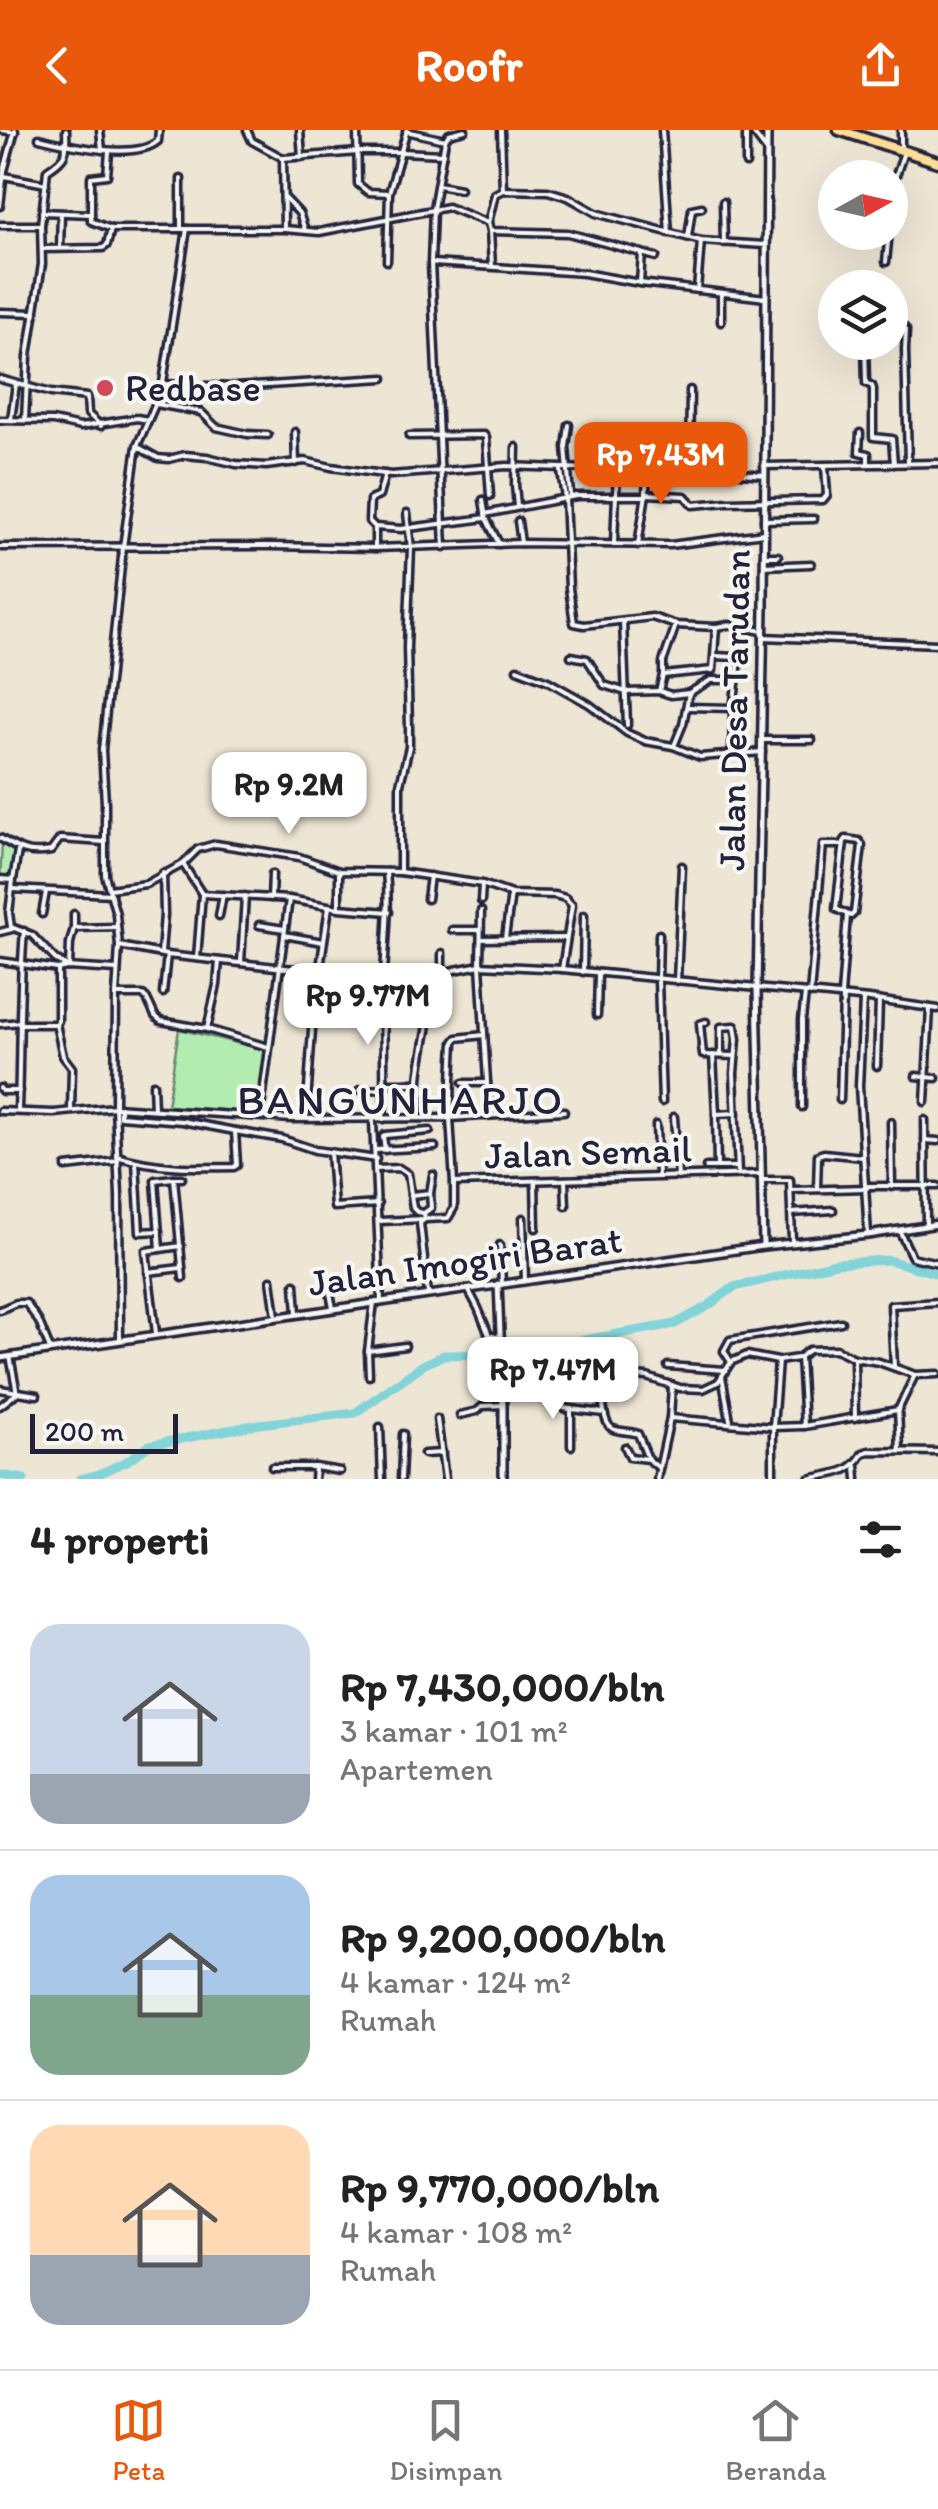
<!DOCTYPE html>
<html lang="id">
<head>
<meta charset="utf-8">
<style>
  body { margin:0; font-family:Itim,sans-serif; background:#f6f6f6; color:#222; height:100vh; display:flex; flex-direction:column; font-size:38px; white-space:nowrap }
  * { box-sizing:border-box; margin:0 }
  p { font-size:32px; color:#767676 }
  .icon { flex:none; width:55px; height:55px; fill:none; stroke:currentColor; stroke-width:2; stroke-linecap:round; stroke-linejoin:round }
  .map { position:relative; height:1349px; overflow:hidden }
  .details { display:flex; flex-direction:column; background:#fff; flex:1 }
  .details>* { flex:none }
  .needle { width:65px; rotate:82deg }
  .fabs { position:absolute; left:818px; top:30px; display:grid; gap:20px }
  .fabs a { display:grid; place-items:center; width:90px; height:90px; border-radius:50%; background:#fff; box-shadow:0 10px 40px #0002; font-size:50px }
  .scale { position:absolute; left:30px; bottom:25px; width:148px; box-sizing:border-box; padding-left:10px; border:5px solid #22223b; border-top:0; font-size:28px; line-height:35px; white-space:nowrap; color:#22223b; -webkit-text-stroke:8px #f6f6f2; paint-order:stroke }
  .price { position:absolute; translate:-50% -85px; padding:0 22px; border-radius:20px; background:#fff; color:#222; font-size:32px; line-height:65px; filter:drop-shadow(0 2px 5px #0008) }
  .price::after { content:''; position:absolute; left:50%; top:60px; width:30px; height:22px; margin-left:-15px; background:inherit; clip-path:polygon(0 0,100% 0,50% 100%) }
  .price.active { background:#ea580c; color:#fff }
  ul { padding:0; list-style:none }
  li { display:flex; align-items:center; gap:30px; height:250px; padding:0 30px }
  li+li { border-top:2px solid #e0e0e0 }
  li span { display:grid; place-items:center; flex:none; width:280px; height:200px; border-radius:30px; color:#555 }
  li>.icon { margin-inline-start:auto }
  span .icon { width:120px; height:120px; fill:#fffc; stroke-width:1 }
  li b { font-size:42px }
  h2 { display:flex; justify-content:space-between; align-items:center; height:120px; padding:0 30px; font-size:42px }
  header { display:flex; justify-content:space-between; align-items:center; height:130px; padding:0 30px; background:#ea580c; color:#fff; font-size:45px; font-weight:700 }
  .dock { display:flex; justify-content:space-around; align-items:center; height:140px; border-top:2px solid #e0e0e0; background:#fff; font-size:28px; color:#767676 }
  .dock a { display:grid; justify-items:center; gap:5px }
  .dock .active { color:#ea580c }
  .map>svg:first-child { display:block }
</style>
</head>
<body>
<header><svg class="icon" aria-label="back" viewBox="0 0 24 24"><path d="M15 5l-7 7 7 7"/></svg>Roofr<svg class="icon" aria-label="share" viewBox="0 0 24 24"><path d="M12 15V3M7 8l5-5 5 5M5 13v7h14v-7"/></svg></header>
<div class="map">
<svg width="938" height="1349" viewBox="0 0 938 1349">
  <rect width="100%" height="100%" fill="#eee6d5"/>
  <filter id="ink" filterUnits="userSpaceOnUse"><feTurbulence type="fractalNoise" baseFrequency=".01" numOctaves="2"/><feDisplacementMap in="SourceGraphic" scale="20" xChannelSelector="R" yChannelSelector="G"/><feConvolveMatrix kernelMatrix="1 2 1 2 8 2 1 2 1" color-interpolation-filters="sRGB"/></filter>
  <g filter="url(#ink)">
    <g fill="#b3ecb0" stroke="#6a8776" stroke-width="2.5">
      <polygon points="2,714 16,723 12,748 0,749"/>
      <polygon points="179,899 266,920 257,983 167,976"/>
    </g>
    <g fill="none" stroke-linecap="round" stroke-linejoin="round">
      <g stroke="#82d4d9" stroke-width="9">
        <polyline points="0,1345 24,1349"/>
        <polyline points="80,1349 99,1344 127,1331 150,1315 259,1294 355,1283 423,1235 444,1225 504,1224 675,1194 708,1176 734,1157 836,1133 888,1130 938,1144"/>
      </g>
      <defs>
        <g id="minor">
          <polyline points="2,0 15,2"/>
          <polyline points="100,0 102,20"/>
          <polyline points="247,0 252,11 283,28 358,22 401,22 443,24"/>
          <polyline points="300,0 302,27"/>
          <polyline points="357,0 358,54 368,62 389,63"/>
          <polyline points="501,0 503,60"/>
          <polyline points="662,0 669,103"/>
          <polyline points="746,0 746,34"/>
          <polyline points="751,0 767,21"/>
          <polyline points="901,0 901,20"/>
          <polyline points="406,1 445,10 449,4 465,0"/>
          <path d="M 39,8 C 67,15 135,31 158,11 L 159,0"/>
          <polyline points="109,22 107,45 91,47 91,91 111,99"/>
          <polyline points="283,28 284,98"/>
          <polyline points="4,46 46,54"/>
          <polyline points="181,49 181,99"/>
          <polyline points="438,55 460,59"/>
          <polyline points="285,68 299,83 305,100"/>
          <polyline points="723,72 724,113"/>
          <polyline points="0,76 4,41 15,0"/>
          <polyline points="42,82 91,84"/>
          <polyline points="890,87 894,51 904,22"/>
          <polyline points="488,93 495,64 503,60 548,61 568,67 596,83 701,111 765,115"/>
          <polyline points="0,95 41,95"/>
          <polyline points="490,101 492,136"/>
          <polyline points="688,107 692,79 702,77"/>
          <polyline points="60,118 61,83"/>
          <polyline points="42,119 103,118 107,115 111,99 284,99 319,102 448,77 488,93 490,101 568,103 656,127"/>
          <polyline points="387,131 389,63 407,0"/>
          <polyline points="886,132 889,102"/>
          <polyline points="433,133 584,143 640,153 766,168"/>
          <polyline points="640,153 642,123"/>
          <polyline points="697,160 701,111"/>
          <polyline points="721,163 721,192"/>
          <polyline points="0,182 35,183"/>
          <polyline points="890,196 904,197 906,200 905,220 908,332"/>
          <polyline points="865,212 866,253 872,256 873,259 873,307 892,309 894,334"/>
          <polyline points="0,249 51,263 87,267 88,284 101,296"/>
          <polyline points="162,254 234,257 384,248"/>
          <polyline points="156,274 201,282 216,297 247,304 268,305"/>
          <polyline points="11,289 16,254"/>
          <polyline points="0,290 53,291 80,297 137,288 148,290"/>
          <path d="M 25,290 L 28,226 L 42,134 L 41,95 L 47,40 C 67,27 67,24 66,0"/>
          <polyline points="569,295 566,317 570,365"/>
          <polyline points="295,302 296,333"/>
          <polyline points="860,303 859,322 868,324 868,334"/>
          <polyline points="409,306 484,305 486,308 490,366"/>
          <polyline points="138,317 158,328 169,329 185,325 207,327 236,334 266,336 305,331 331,337 391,345 507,336 617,340 632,334 765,345"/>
          <polyline points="516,317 515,355 517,377"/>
          <polyline points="764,336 938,333"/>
          <polyline points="689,340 690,260"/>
          <polyline points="561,341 565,368 569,458 574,493 584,495 652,487 676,495 716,497 729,495 763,501"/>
          <polyline points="385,344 379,366 370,370 369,391 375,397 401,399 486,388"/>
          <polyline points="646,364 685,366 693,375 728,372 823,370 827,365 825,336"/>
          <polyline points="483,370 486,388 499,414"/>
          <polyline points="485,384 576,366 646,366"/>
          <polyline points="764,390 814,389"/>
          <polyline points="518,391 521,413"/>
          <polyline points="375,398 375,418"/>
          <polyline points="614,414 617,340"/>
          <polyline points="638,415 646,364 647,336"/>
          <polyline points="0,417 271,416 375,418 521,413 670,415 764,403"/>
          <polyline points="444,417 431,133 433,79 445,10"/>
          <polyline points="764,426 778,426"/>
          <polyline points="764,436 811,434"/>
          <polyline points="623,491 627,595"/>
          <polyline points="763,507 938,514"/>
          <polyline points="571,526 587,529 604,555 626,562 659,561 671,565 689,563 711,550 735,550"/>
          <polyline points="715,526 736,527 739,530 733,579 732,625"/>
          <polyline points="517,539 548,551 589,574 627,603 645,611 673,616 700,627 762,622"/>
          <polyline points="663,545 713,540 716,497"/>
          <polyline points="659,561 663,545 663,532 676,495"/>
          <polyline points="688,577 733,578"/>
          <polyline points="762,610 812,610"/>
          <polyline points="674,616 683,594 689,563"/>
          <path d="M 0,708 C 19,720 28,725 51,721 L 60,709 L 104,712"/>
          <polygon points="846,709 859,711 862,715 854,783 851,786 836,779 844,712"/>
          <polyline points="183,734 202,764 289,769 339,778 389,782"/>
          <polyline points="339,741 339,777"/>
          <polyline points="400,742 400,654 409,617 409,598 407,517 411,418 407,383"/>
          <polyline points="0,749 13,750 9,783 11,797 32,805 55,829 67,837"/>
          <polyline points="13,750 18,721"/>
          <polyline points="12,759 111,764"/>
          <polyline points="109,759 146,754 183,734 198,719 216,714 299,727 339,741 400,742 482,754 511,764 555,765 565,768 572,775 562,839"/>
          <polyline points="271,768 272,744"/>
          <polyline points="427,769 430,746"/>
          <polyline points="481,771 482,754"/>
          <polyline points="481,781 480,835 489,985"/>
          <polyline points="42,784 46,762"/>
          <polyline points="219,786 223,765"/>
          <polyline points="259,795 284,799"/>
          <polyline points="74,798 74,784"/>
          <polyline points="452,800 480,800"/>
          <polyline points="0,802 12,799"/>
          <polyline points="659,804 658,850 662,972"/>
          <polyline points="284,805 323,812"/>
          <polyline points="505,808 511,764"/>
          <polyline points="481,809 566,808"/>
          <polyline points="119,816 167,825 385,849 430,845 480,835 562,839 869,869 938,879"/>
          <polyline points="161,823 164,785 163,743"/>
          <polyline points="197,828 202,764"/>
          <polyline points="0,831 58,839 67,837 117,840"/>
          <polyline points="241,832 245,766"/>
          <polyline points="69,837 70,813 74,798 117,797"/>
          <polyline points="583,842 584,785"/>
          <polyline points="442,843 442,823"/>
          <polyline points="677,851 682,736"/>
          <polyline points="163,863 167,825"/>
          <polyline points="810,864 823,715 842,715"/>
          <polyline points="116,865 143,865 147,869 155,886 161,891 207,899 268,917"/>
          <polyline points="841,865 847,785"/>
          <polyline points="315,870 330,869"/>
          <polyline points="863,870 859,956 868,1105"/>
          <polyline points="597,885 598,844"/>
          <polyline points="706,892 700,894 703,925 735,926"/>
          <polyline points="0,894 20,892"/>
          <polyline points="20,894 56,894 58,891 58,840"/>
          <polyline points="56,894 63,926 72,938 71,980"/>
          <polyline points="207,899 217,855 219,831"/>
          <polyline points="484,905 457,908 454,912 450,988 564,981"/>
          <polyline points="713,925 716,984 736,983"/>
          <polyline points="721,925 721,897 735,896 737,909 734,943 738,1044"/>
          <polyline points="877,936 879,871"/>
          <polyline points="916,946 936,948"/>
          <polyline points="386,953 416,953"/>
          <polyline points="463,953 487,953"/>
          <polyline points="153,954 154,979"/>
          <polyline points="0,958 2,961 19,961"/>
          <polyline points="360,960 385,959"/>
          <polyline points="840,970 843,867"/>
          <polyline points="925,972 930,878"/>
          <polyline points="120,977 120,986 182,991 235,1001"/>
          <polyline points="802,977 802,890 805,864"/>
          <path d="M 18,980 C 20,921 19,860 24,801"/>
          <polyline points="0,981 54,983 115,977 292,989 450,988 454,1053 761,1044"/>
          <polyline points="716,984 717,1037 737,1037"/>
          <polyline points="260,986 289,769"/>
          <path d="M 419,987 C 416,955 421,932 427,901 C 430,882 430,863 430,845"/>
          <polyline points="674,987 678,1047"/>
          <polyline points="306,988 313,885 329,777"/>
          <path d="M 383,989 C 386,950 383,912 383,873 C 383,829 391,786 386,742"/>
          <polyline points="925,990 926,1096"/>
          <polyline points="373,992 381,1171"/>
          <polyline points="891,992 892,1057"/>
          <polyline points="656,995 658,1045"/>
          <polyline points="925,1010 938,1011"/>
          <polyline points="376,1020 435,1017"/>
          <polyline points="385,1020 383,1007 385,1005 430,1001"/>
          <polyline points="330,1022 334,1077 378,1074"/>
          <path d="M 117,1026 C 155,1038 194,1038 234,1037 L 237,1035 L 235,1001 L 282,1009 L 315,1020 L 376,1029"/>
          <polyline points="136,1032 140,1102 159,1101"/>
          <polyline points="66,1037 118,1031"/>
          <polyline points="706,1037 717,1037"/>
          <polyline points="376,1039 399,1038 408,1044 413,1078 417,1082 423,1083"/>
          <polyline points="182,1048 174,1048 183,1148"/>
          <polyline points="565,1050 566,1076"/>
          <polyline points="761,1050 790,1050 792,1111"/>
          <polyline points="535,1051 536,1098"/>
          <polyline points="868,1056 938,1056"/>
          <polyline points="817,1058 818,1025 824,1023 863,1027"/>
          <polyline points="792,1060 867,1058"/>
          <polyline points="430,1063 433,1045"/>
          <polyline points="411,1065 430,1063 431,1078 424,1083 425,1089 420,1093 428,1164"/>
          <polyline points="792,1083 833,1080"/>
          <polyline points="523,1088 525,1151"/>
          <polyline points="380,1091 448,1088 454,1078 454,1053"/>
          <polyline points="899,1100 912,1127 938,1133"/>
          <polyline points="500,1115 502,1153"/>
          <polyline points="160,1119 155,1050 174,1048"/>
          <polyline points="148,1142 181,1138"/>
          <polyline points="271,1150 276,1186"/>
          <polyline points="328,1153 333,1178"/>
          <polyline points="295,1154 297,1183"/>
          <polyline points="468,1159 478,1178 489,1205 499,1208"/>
          <polyline points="0,1180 16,1173 26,1173 39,1192 50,1219"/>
          <polyline points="156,1203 146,1121 181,1116"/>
          <polyline points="120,1209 119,1065 115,977 116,865 119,816 116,784 105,745 105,673 102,620 123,417 137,316 162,259 187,99"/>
          <polyline points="368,1221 405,1216"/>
          <polyline points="800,1227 804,1296"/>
          <polyline points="778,1231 773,1297 804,1296 898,1280"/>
          <polyline points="731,1232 724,1221 730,1210 841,1192"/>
          <polyline points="668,1236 725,1240"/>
          <polyline points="894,1237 891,1175 938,1172"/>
          <path d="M 602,1243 C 603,1256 600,1293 613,1299 C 621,1302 630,1301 638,1304 L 648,1329"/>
          <polyline points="915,1245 938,1244"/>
          <polyline points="369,1246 368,1221 374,1172"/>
          <polyline points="564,1246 563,1278 604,1283"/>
          <polyline points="722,1246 730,1290"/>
          <polyline points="0,1259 37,1265"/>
          <polyline points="503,1259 587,1243 647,1247 680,1258 703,1259 718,1252 731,1232 747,1225 778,1231 798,1228 809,1220 836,1219 854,1228"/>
          <polyline points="0,1276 17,1263 10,1226"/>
          <polyline points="460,1285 477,1281 483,1276 503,1275"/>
          <polyline points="670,1288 672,1255"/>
          <polyline points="855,1288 854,1228 879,1232 915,1245 898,1280 900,1320"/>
          <polyline points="437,1289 445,1349"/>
          <polyline points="380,1297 382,1349"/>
          <polyline points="571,1316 571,1280"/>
          <polyline points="625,1317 630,1327 648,1329 659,1338"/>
          <polyline points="424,1324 442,1323"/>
          <polyline points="856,1336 857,1349"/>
          <polyline points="272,1337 315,1337 314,1349"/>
          <polyline points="315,1337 340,1341"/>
          <polyline points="401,1349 403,1304"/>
          <polyline points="657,1349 670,1288 773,1297 773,1349"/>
          <path d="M 809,1349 C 832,1343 851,1345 863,1323 L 869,1321 L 938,1322"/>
        </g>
        <g id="tertiary">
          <polyline points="763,1116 757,860 764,477 767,0"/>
          <polyline points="498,1154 503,1275 503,1349"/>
        </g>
        <polyline id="secondary" points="0,1228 763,1116 868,1105 938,1094"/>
        <polyline id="primary" points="839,0 938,32"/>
      </defs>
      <use href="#minor" stroke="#22223b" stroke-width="11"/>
      <use href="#tertiary" stroke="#22223b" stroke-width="12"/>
      <use href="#secondary" stroke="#22223b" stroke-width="12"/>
      <use href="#primary" stroke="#22223b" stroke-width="15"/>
      <use href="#minor" stroke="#f6f6f2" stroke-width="4"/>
      <use href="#tertiary" stroke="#f6f6f2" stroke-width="5"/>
      <use href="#secondary" stroke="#f6f6f2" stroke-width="5"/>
      <use href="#primary" stroke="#fedd96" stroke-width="8"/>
    </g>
  </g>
  <circle fill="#d1495b" stroke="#f6f6f2" stroke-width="4" cx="105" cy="258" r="10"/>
  <g text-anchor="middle" stroke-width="8" stroke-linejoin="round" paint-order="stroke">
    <g font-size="38" fill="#22223b" stroke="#f6f6f2" text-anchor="start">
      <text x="125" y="271">Redbase</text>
    </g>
    <g font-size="38" fill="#22223b" stroke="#f6f6f2">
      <text transform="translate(734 580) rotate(-89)" y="13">Jalan Desa Tarudan</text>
      <text transform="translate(588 1022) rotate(-2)" y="13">Jalan Semail</text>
      <text transform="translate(465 1131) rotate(-8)" y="13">Jalan Imogiri Barat</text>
    </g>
    <g font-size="42" letter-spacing="2.5" fill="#22223b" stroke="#f6f6f2">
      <text x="401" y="984">BANGUNHARJO</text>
    </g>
  </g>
</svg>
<div class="fabs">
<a><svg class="needle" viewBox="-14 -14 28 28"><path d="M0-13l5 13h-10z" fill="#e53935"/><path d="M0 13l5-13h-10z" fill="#767676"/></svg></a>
<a><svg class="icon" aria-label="layers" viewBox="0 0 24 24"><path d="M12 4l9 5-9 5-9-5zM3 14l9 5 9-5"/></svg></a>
</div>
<div class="scale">200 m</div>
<b class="price active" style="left:661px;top:377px">Rp 7.43M</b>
<b class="price" style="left:289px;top:707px">Rp 9.2M</b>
<b class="price" style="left:368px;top:918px">Rp 9.77M</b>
<b class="price" style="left:553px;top:1292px">Rp 7.47M</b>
</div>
<section class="details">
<h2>4 properti<svg class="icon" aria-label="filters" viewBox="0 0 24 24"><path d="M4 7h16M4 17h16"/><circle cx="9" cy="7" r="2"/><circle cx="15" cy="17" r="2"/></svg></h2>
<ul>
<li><span style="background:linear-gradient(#c9d6e8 75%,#9aa5b1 0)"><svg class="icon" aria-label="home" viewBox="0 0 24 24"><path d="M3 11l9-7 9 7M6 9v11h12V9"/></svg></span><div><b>Rp 7,430,000/bln</b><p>3 kamar · 101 m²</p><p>Apartemen</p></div></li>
<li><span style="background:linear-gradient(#a9c7e8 60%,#7fa58c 0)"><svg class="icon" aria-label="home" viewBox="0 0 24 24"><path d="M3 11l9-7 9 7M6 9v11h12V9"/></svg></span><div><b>Rp 9,200,000/bln</b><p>4 kamar · 124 m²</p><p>Rumah</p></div></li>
<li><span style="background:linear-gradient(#ffd9b3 65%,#9aa5b1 0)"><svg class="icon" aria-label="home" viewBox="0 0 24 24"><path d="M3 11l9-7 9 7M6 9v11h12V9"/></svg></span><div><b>Rp 9,770,000/bln</b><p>4 kamar · 108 m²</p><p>Rumah</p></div></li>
</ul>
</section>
<nav class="dock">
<a class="active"><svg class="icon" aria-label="map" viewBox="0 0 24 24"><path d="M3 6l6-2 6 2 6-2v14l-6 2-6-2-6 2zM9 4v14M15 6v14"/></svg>Peta</a>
<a><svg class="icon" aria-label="saved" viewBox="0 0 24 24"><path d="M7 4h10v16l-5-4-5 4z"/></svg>Disimpan</a>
<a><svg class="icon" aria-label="home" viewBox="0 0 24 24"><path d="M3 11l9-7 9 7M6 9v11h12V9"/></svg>Beranda</a>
</nav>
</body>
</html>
